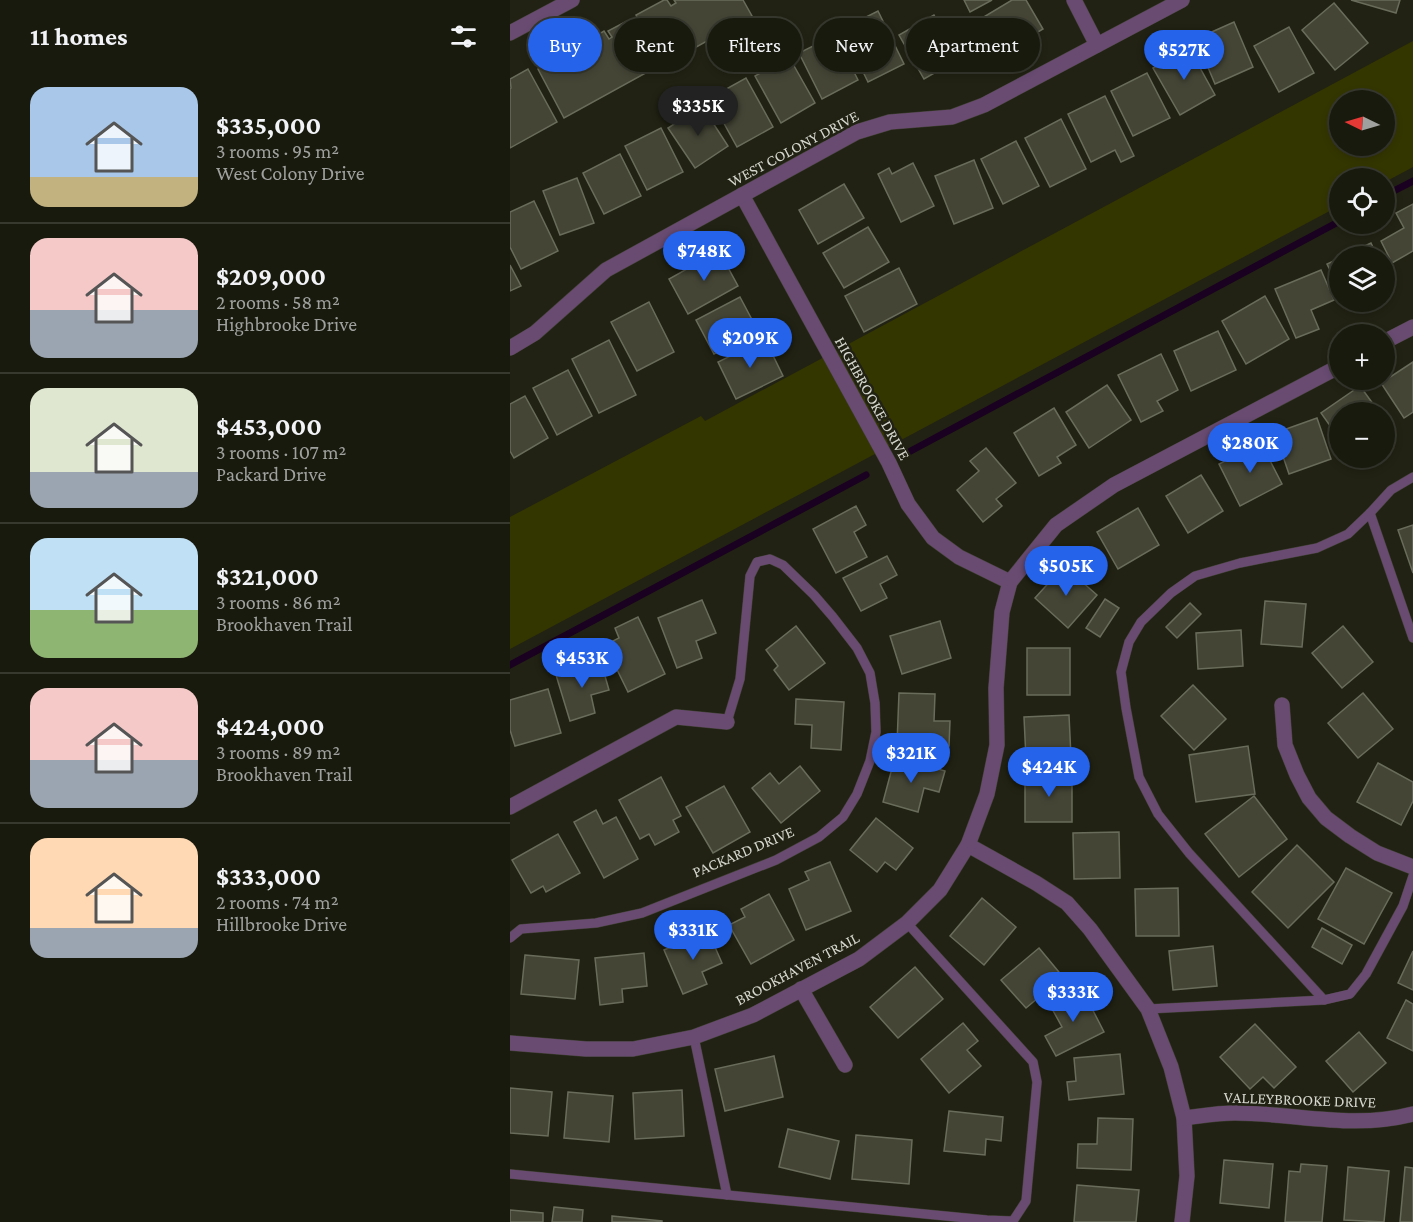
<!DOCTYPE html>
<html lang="en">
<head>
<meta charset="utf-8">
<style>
  body { margin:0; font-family:"Crimson Pro",serif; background:#26271c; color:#f1f3f6; height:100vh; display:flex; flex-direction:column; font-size:22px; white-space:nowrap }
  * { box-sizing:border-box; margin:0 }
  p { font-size:20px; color:#9fa19e }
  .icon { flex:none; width:33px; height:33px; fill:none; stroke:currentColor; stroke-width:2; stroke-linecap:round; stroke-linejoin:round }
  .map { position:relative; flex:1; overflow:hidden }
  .panel { display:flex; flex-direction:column; background:#191a0e; width:510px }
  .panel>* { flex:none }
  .guide { position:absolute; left:18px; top:18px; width:570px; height:54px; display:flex; gap:12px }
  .needle { width:39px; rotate:275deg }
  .fabs { position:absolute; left:819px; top:90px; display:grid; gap:12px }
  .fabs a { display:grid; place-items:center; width:66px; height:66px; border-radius:50%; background:#191a0e; box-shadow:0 3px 9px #0003,0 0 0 2px #37382e; font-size:30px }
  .price { position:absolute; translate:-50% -51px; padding:0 14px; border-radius:21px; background:#2563eb; color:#fff; font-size:20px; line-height:39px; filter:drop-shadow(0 2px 3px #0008) }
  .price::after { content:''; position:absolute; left:50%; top:36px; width:18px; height:14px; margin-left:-9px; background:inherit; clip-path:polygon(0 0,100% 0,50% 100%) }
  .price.on { background:#222; color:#fff }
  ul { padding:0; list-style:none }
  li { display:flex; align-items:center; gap:18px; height:150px; padding:0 30px }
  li+li { border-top:2px solid #37382e }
  li span { display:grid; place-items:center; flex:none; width:168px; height:120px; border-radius:18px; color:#555 }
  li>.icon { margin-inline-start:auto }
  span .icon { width:72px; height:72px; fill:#fffc; stroke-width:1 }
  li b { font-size:26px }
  h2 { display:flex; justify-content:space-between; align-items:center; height:72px; padding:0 30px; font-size:26px }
  .chip { padding:0 21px; border-radius:27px; background:#191a0e; box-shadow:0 3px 9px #0003,0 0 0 2px #37382e; font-size:21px; line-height:54px }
  .chip.on { background:#2563eb; color:#fff }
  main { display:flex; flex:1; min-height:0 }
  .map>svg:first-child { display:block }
</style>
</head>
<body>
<main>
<section class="panel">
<h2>11 homes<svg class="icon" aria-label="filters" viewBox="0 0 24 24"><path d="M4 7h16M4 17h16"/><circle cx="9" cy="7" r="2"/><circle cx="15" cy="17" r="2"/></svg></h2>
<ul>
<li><span style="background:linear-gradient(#a9c7e8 75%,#c2b280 0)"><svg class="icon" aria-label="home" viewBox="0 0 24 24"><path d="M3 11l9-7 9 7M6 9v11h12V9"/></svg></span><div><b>$335,000</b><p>3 rooms · 95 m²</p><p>West Colony Drive</p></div></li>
<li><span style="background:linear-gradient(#f6c9c9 60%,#9aa5b1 0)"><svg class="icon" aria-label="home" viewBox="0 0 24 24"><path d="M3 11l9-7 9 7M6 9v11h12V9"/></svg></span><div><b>$209,000</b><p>2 rooms · 58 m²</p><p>Highbrooke Drive</p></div></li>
<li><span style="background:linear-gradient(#dfe7d0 70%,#9aa5b1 0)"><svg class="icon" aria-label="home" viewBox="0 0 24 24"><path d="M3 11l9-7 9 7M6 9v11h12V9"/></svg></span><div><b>$453,000</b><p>3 rooms · 107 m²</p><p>Packard Drive</p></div></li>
<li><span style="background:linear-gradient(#bfe0f5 60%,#8fb573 0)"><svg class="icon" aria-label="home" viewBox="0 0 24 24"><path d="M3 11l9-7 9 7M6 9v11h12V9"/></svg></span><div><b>$321,000</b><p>3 rooms · 86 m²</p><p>Brookhaven Trail</p></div></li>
<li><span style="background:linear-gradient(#f6c9c9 60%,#9aa5b1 0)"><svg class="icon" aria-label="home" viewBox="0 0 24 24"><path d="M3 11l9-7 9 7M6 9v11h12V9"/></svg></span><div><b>$424,000</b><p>3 rooms · 89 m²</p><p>Brookhaven Trail</p></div></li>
<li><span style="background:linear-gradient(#ffd9b3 75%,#9aa5b1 0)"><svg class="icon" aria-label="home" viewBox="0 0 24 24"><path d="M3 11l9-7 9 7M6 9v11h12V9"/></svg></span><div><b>$333,000</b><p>2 rooms · 74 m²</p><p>Hillbrooke Drive</p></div></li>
</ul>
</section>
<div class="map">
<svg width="903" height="1222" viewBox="0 0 903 1222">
  <rect width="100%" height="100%" fill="#212213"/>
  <path fill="#343600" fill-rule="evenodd" d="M 903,41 L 903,167 L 875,182 L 874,178 L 830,178 L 829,206 L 0,649 L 0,517 L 191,416 L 195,421 ZM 830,100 L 874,100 L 874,146 L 830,146 Z"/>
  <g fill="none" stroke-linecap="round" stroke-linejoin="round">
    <g stroke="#1a0021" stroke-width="7">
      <polyline points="874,196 903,181"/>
      <polyline points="397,453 830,221"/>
      <polyline points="0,665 356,475"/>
    </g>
  </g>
  <g fill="#444535" stroke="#6a6c5b" stroke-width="1.5">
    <polygon points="154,0 157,0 161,6 166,3 164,0 233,0 242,16 154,65 126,15"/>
    <polygon points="454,0 482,0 460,12"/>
    <polygon points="502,0 516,0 533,29 488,56 467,21"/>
    <polygon points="841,0 890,0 886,13"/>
    <polygon points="824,3 858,43 825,70 792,30"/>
    <polygon points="368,11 394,64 358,82 332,29"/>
    <polygon points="424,15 449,59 414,79 389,35"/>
    <polygon points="117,21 143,69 54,118 28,69 57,53 62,60 67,57 64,52 81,43 84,48 86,47 81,39 94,31 99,39 102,37 98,31"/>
    <polygon points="724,22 743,67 705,84 686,39"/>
    <polygon points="779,27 804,73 769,92 744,46"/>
    <polygon points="325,35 348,80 312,99 289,53"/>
    <polygon points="679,48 705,95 670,115 643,68"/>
    <polygon points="279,57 305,103 271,123 245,76"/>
    <polygon points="18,69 47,122 0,148 0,89 1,88 0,79"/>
    <polygon points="637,73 660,118 623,136 601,91"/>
    <polygon points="236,78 263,127 227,147 200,98"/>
    <polygon points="595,96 624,156 611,162 605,150 581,162 558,114"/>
    <polygon points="192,106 218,146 185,168 158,128"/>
    <polygon points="551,119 576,169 540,187 515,138"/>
    <polygon points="151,128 173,172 137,190 115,146"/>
    <polygon points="506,141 529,186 493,204 471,159"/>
    <polygon points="110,154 131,196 94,214 73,173"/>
    <polygon points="464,160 483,208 444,224 425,176"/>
    <polygon points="403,163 424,206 391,222 368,174 379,168 382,174"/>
    <polygon points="67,178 84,223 50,235 33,191"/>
    <polygon points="334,184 354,218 308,244 289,210"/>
    <polygon points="24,201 48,251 11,269 0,247 0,212"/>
    <polygon points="903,204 903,251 882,263 871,241 894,228 886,213"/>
    <polygon points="358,227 379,262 334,288 313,253"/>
    <polygon points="861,243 867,256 833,256"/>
    <polygon points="209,251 228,286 178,314 159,279"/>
    <polygon points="830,258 830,290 817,264"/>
    <polygon points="0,265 11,286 0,291"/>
    <polygon points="389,268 407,304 354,332 335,296"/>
    <polygon points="811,270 824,300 801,310 809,329 786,338 765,289"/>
    <polygon points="755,296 779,339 736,364 712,321"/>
    <polygon points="230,297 248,331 204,354 186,320"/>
    <polygon points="139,302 164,352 127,371 101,322"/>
    <polygon points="708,331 726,370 681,391 664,351"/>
    <polygon points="255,339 273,376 226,399 208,362"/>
    <polygon points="99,340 126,395 89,413 62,359"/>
    <polygon points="651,354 668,390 647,401 653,411 631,422 608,375"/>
    <polygon points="903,362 903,412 894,418 871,383"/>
    <polygon points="58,370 82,416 47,435 23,388"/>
    <polygon points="597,385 621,420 579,448 556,412"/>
    <polygon points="850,386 869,412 830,412 830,440 811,413"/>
    <polygon points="15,396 38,438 4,458 0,451 0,404"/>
    <polygon points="544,408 566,445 547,457 551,463 529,476 504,433"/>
    <polygon points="807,418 821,459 779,474 765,433"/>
    <polygon points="751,443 772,484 730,506 709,464"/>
    <polygon points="476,448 506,483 486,499 492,506 473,522 447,490 469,471 460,461"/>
    <polygon points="691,475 713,511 678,533 656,496"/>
    <polygon points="346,506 356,525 344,532 357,557 326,573 303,529"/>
    <polygon points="628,508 649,545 608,569 587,532"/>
    <polygon points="903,525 903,573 888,530"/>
    <polygon points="377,556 387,575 370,584 377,598 351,611 333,578"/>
    <polygon points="554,566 587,595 558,628 525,598"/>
    <polygon points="595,599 609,608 590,637 576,628"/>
    <polygon points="192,600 206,633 186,641 192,658 167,668 148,618"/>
    <polygon points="755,601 796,604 792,647 751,644"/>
    <polygon points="680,603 691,614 667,638 656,627"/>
    <polygon points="128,617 155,674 118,692 95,645 109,638 105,628"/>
    <polygon points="430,621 441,658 392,674 380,636"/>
    <polygon points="286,626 315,663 279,690 264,670 268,666 256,650"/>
    <polygon points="833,626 863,662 832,688 802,653"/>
    <polygon points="731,630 733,666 688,669 686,633"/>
    <rect x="517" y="648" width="43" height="47"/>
    <polygon points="91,662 99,690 81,695 85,713 60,721 46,675"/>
    <polygon points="683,685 716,719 684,750 651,716"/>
    <polygon points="38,689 51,733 5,746 0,730 0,700"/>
    <polygon points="389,693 425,694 424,721 440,721 439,746 387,744"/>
    <polygon points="853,693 883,729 848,758 818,723"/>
    <polygon points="286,699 334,702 331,750 301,748 302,725 285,724"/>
    <polygon points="559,715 561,757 516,759 514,717"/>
    <polygon points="738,746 745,794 686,802 679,755"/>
    <polygon points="385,757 435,771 429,792 414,788 408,812 373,802"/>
    <polygon points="868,763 903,782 903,801 891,825 847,802"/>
    <polygon points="290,766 310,791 271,823 242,788 260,773 269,784"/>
    <rect x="515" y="775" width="47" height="47"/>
    <polygon points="151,777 171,816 163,820 169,832 145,845 139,834 130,839 109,800"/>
    <polygon points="214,786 240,832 203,853 176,807"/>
    <polygon points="744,796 777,839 729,877 695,834"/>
    <polygon points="86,810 93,824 106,817 128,859 94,878 64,822"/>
    <polygon points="366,818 403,848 386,870 375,862 367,872 340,850"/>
    <polygon points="609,832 610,878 564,879 563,833"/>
    <polygon points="48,834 70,873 36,892 33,886 21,893 2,860"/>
    <polygon points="787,845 824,882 778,928 742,892"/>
    <polygon points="320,862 341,911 296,930 279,889 299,880 295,872"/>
    <polygon points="836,868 882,893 854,944 808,919"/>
    <polygon points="668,888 669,936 626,936 625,889"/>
    <polygon points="259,894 284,940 241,964 219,925 235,917 231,909"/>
    <polygon points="472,898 506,927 474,965 440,936"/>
    <polygon points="812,928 842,945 832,964 802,947"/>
    <polygon points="198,931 212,963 192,972 197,984 173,994 154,950"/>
    <polygon points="703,946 707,986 663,990 659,951"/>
    <polygon points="529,948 553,977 516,1008 491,980"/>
    <polygon points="903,951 903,990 888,983"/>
    <polygon points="134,953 137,986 112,989 113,1002 90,1005 85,958"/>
    <polygon points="15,955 69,960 65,999 11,994"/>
    <polygon points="405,967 433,999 388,1038 360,1007"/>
    <polygon points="572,989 594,1032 546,1056 535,1036 552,1027 540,1005"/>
    <polygon points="896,1000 903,1004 903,1051 877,1038"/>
    <polygon points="453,1023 468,1041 457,1050 471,1066 439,1093 411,1059"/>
    <polygon points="745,1024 786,1067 764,1088 753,1077 740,1089 710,1057"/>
    <polygon points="849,1032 876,1063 843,1092 816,1061"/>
    <polygon points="610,1054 614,1094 559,1100 557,1082 566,1081 564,1058"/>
    <polygon points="264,1056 273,1097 215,1111 205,1069"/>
    <polygon points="0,1088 42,1092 38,1136 0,1133"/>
    <polygon points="172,1090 174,1136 125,1139 123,1093"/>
    <polygon points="58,1092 103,1096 99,1142 54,1138"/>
    <polygon points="439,1111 493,1117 491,1141 476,1139 475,1155 434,1151"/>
    <polygon points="588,1118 623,1119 621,1170 567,1168 568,1144 587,1144"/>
    <polygon points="278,1129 329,1141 320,1179 269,1167"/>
    <polygon points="346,1135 402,1140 399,1184 342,1179"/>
    <polygon points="714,1160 763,1164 759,1208 710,1203"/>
    <polygon points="791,1164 817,1166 812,1222 775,1222 779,1171 790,1172"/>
    <polygon points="838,1167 879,1171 874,1222 834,1220"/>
    <polygon points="895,1167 903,1168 903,1222 890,1222"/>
    <polygon points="567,1185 629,1190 626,1222 564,1222"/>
    <polygon points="44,1207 73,1210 72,1222 42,1222"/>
    <polygon points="0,1210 33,1213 33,1222 0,1222"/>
    <polygon points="102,1216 152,1221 152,1222 102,1222"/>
  </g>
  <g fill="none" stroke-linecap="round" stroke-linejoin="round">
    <defs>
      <g id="lane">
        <polyline points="903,477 881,490 860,513 903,638"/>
        <polyline points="0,938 11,929 86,923 132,913 266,860 309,837 333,817 347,794 360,761 366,732 365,703 360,673 347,648 323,617 304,595 273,565 260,559 247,562 240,576 230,679 217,722"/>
        <polyline points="814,1000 679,853 648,814 629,777 616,708 611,672 619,642 631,622 661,593 685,576 730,563 807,548 838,534 860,513"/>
        <polyline points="638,1009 814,1000 840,994 856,974 893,906 903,876"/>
        <polyline points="184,1037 217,1195"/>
        <polyline points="0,1174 477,1220 503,1221 516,1201 527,1082 523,1062 397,923"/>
      </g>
      <g id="street">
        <polyline points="564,0 587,45"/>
        <polyline points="0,33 62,0"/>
        <polyline points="232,195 379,463 398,504 423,538 449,557 500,582"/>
        <polyline points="874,342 903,327"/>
        <polyline points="0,348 25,333 96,270 347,132 380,122 442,117 474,105 672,0"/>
        <polyline points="772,705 775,745 787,775 799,798 816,818 840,836 867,853 903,867"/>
        <polyline points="0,807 166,717 217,722"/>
        <polyline points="458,845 526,883 557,903 580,929 638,1009 661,1067 674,1118 677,1176 672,1222"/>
        <polyline points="291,989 335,1065"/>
        <polyline points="0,1043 76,1049 123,1049 184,1037 243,1015 349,959 397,923 430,890 458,845 477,794 487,745 486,688 492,612 500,582 546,525 604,485 830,366"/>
        <path d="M 674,1118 C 691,1116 708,1113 725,1113 C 786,1113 842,1130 903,1114"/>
      </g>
    </defs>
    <use href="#lane" stroke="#3e3f31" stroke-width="10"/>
    <use href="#street" stroke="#3e3f31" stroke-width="16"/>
    <use href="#lane" stroke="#694b72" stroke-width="9"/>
    <use href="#street" stroke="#694b72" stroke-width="15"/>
  </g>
  <g text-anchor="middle" stroke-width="5" stroke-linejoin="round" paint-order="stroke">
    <g font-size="16" fill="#d5d6cd" stroke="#212213">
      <text transform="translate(283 148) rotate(-28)" y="6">WEST COLONY DRIVE</text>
      <text transform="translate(363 398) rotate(61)" y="6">HIGHBROOKE DRIVE</text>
      <text transform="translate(233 851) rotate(-23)" y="6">PACKARD DRIVE</text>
      <text transform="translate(287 968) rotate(-28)" y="6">BROOKHAVEN TRAIL</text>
      <text transform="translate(790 1099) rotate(2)" y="6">VALLEYBROOKE DRIVE</text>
    </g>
  </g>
</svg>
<div class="fabs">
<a><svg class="needle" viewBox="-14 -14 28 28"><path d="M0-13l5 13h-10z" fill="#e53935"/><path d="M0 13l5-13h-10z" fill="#9fa19e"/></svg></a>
<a><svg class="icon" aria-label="locate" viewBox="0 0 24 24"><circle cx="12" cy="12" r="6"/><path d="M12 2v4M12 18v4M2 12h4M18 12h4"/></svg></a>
<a><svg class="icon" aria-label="layers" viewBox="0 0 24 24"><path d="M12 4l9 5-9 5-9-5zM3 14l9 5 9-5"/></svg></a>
<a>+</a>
<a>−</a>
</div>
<b class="price" style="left:674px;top:81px">$527K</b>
<b class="price on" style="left:188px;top:137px">$335K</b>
<b class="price" style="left:194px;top:282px">$748K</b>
<b class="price" style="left:240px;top:369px">$209K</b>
<b class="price" style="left:740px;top:474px">$280K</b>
<b class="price" style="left:556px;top:597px">$505K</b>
<b class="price" style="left:72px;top:689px">$453K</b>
<b class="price" style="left:401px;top:784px">$321K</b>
<b class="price" style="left:539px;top:798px">$424K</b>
<b class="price" style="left:183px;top:961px">$331K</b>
<b class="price" style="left:563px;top:1023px">$333K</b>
<div class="guide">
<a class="chip on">Buy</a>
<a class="chip">Rent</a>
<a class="chip">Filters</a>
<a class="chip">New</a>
<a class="chip">Apartment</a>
</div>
</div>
</main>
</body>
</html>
